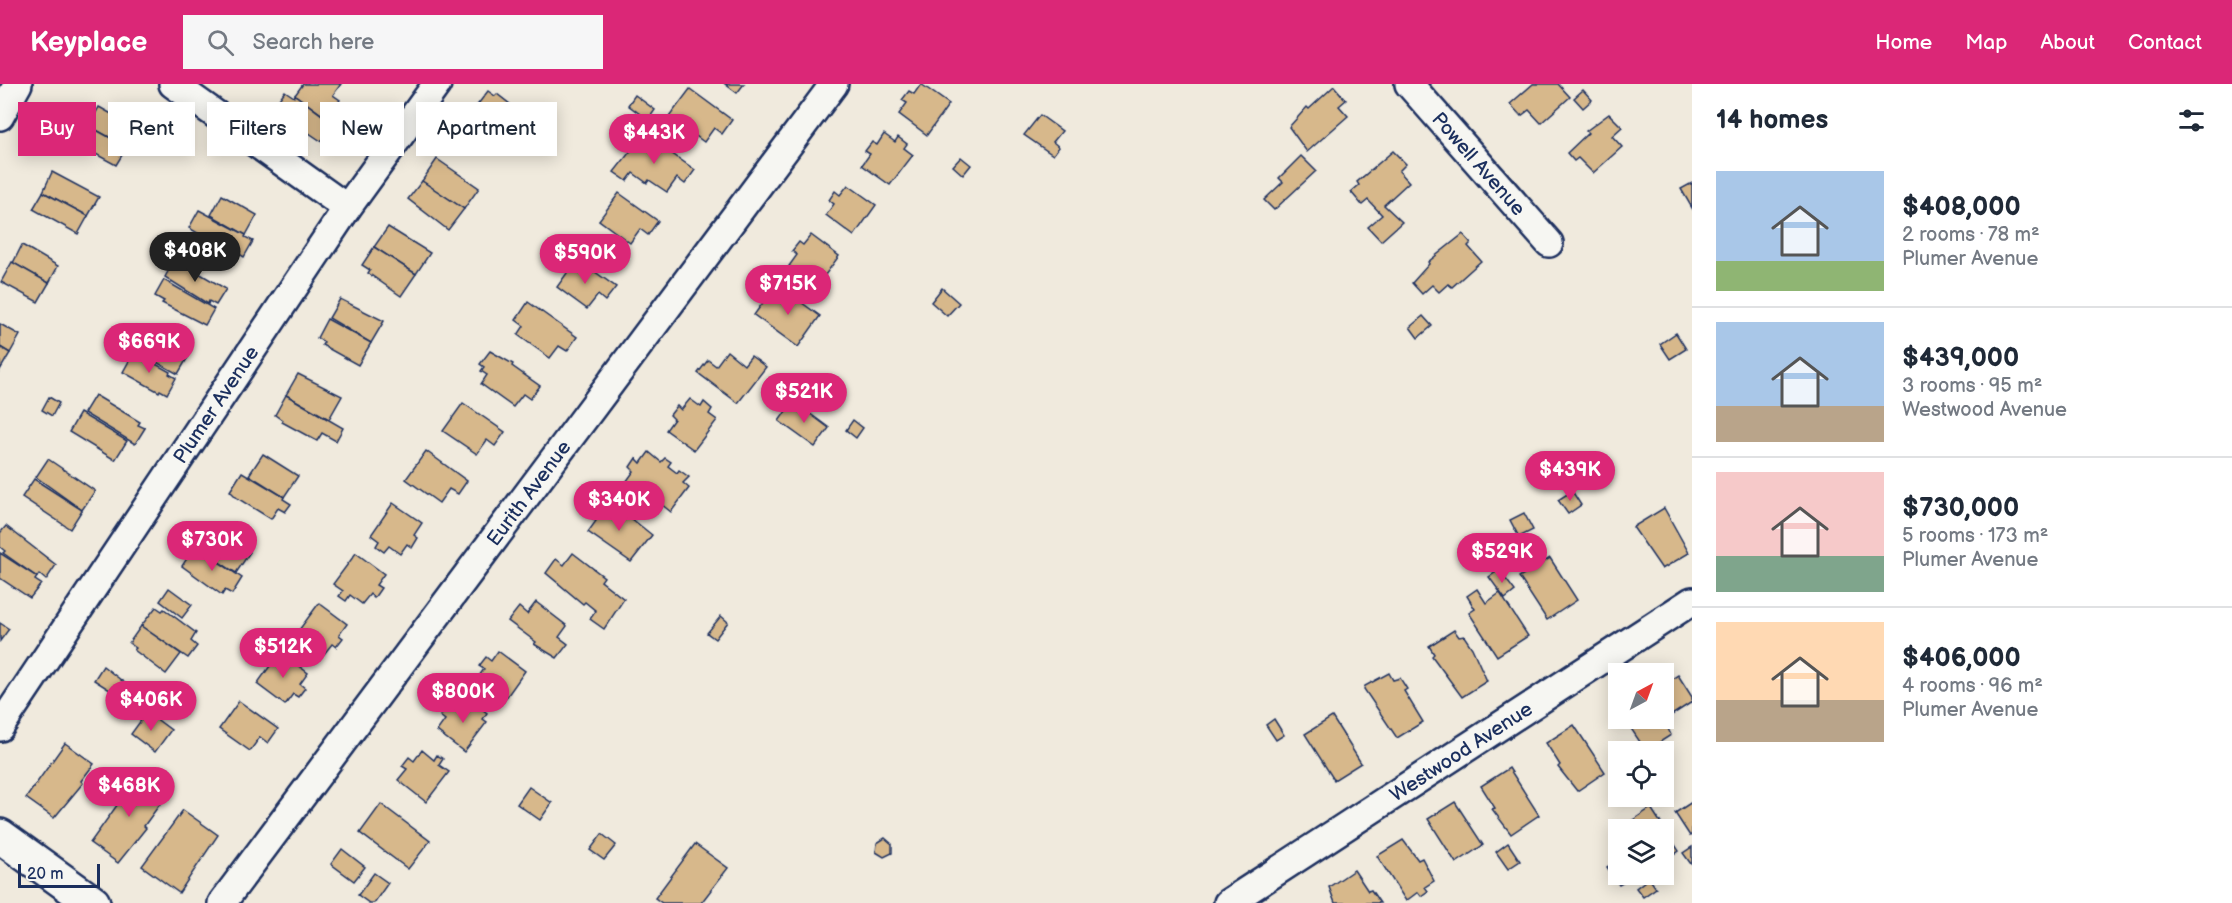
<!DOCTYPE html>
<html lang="en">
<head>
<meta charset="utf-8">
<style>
  body { margin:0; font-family:"Balsamiq Sans",sans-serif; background:#f6f6f7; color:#1f2937; height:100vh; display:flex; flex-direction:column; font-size:22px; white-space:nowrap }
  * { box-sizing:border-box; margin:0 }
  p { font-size:20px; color:#747a83 }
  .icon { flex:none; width:33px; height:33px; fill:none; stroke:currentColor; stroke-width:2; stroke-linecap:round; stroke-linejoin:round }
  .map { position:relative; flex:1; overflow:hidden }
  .panel { display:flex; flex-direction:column; background:#fff; width:540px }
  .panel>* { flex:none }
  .guide { position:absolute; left:18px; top:18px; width:570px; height:54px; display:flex; gap:12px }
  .needle { width:39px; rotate:41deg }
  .fabs { position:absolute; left:1608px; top:579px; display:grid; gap:12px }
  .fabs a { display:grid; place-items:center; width:66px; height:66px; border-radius:0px; background:#fff; box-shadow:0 3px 15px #0003; font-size:30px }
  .scale { position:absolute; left:18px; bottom:15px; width:82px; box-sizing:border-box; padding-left:6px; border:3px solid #1b2f5e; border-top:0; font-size:16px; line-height:21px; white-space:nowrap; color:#1b2f5e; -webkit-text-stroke:4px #f6f6f2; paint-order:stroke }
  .price { position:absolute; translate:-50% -51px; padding:0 14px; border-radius:21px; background:#db2777; color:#fff; font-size:20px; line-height:39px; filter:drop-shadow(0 2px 3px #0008) }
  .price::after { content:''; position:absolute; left:50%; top:36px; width:18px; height:14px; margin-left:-9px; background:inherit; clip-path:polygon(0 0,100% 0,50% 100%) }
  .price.active { background:#222; color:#fff }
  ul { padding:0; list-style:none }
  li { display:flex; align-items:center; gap:18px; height:150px; padding:0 24px }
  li+li { border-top:2px solid #e0e1e3 }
  li span { display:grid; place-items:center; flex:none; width:168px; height:120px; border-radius:0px; color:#555 }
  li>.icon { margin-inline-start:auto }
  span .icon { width:72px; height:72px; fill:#fffc; stroke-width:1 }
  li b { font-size:26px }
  h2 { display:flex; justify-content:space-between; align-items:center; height:72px; padding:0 24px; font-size:26px }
  .tag { padding:0 21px; border-radius:0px; background:#fff; box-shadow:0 3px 15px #0003; font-size:21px; line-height:54px }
  .tag.active { background:#db2777; color:#fff }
  header { display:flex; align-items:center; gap:36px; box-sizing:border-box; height:84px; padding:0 30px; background:#db2777; color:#fff }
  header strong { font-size:28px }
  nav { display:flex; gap:33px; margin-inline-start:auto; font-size:21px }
  .search { width:420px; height:54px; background:#f6f6f7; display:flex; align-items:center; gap:15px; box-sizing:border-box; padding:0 21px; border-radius:0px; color:#747a83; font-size:22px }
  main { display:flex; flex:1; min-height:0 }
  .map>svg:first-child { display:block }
</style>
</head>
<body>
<header>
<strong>Keyplace</strong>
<div class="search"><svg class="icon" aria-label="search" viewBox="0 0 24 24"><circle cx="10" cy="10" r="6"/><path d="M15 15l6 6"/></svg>Search here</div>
<nav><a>Home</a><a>Map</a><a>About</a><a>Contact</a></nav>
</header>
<main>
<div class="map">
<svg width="1692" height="819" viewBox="0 0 1692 819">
  <rect width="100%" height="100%" fill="#f0eadd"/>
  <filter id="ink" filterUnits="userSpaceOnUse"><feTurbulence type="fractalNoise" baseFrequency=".0167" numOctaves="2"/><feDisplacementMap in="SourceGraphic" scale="12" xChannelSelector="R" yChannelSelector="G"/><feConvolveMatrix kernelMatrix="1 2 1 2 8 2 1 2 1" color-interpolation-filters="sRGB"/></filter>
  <g filter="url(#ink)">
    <g fill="#d7b88b" stroke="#1b2f5e" stroke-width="1.5">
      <polygon points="303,0 341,0 333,11 340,16 327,34 295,11"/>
      <polygon points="725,0 744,0 737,9"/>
      <polygon points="921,0 949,20 927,51 899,30 907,19 902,16 909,7 914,10"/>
      <polygon points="1533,0 1558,0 1570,13 1541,39 1529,26 1521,32 1510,20"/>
      <polygon points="1334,2 1346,16 1339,22 1348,32 1307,68 1289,43 1307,23 1309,25"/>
      <polygon points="690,5 732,36 722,50 714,44 704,58 682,42 680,46 669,38 672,35 669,33"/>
      <polygon points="1583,6 1592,16 1583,24 1574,14"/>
      <polygon points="285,7 294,13 295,11 334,40 321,57 281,30 282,28 274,22"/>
      <polygon points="488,7 495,12 497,10 542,45 530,61 475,24"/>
      <polygon points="635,11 655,26 648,36 628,21"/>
      <polygon points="99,23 137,44 127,63 89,42"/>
      <polygon points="475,24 518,54 506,70 472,44 473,43 466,37"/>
      <polygon points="1609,30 1622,43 1612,52 1622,63 1593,89 1578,74 1574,77 1567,69 1588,49 1586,47"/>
      <polygon points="1040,31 1062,47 1053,58 1059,63 1053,71 1024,51"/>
      <polygon points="89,42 127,63 116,81 79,61"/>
      <polygon points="644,50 695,86 685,100 677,94 667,108 649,96 647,99 633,89 627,97 614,88"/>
      <polygon points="884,50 895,58 898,53 907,60 904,64 913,71 890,101 862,81 870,70 865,67 872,58 877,61"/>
      <polygon points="1393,67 1406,80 1399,87 1409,98 1384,121 1402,138 1381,157 1368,143 1382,131 1368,116 1362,121 1351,108 1359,101 1357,98"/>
      <polygon points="1301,72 1316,87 1274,126 1264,116 1283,98 1279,94"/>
      <polygon points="961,73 971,81 963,91 953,82"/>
      <polygon points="437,75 479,104 464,125 422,97"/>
      <polygon points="52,88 99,113 88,132 43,108"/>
      <polygon points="422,97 464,125 448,146 408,115"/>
      <polygon points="1692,99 1692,124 1681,105"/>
      <polygon points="848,101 876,121 854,152 826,131 834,120 829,116 835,107 840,111"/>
      <polygon points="43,108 88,132 78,150 33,125"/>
      <polygon points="619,109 658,137 648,151 640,145 630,159 599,136"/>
      <polygon points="222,111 257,131 246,151 211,131"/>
      <polygon points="199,126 246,151 245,153 253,157 244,173 236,168 235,171 189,144"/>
      <polygon points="388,143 430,169 416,190 374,163"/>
      <polygon points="1463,150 1471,159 1468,162 1481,177 1452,203 1448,200 1439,208 1432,201 1422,210 1412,199 1429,180 1428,178"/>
      <polygon points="811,151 839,172 817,202 789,182 797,171 792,167 799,158 803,161"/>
      <polygon points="22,161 58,182 49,199 13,179"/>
      <polygon points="374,163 416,190 401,212 368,189 370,186 362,181"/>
      <polygon points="175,175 226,205 216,221 209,217 208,220 165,193"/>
      <polygon points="577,175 616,203 605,217 598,211 587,225 557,203"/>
      <polygon points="12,178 49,199 38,218 1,198"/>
      <polygon points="164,196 214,225 205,241 162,219 164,217 155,212"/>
      <polygon points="780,203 820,232 798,263 754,231 767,213 771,215"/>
      <polygon points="942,204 959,219 947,232 931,218"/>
      <polygon points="340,215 384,237 371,259 329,234"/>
      <polygon points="528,218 577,253 567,267 559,262 550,274 518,251 524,242 516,236"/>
      <polygon points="1423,232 1432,242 1418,254 1410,243"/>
      <polygon points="327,235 371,259 358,281 322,261 324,258 317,254"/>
      <polygon points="0,240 20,251 10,269 0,263"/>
      <polygon points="134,242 188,273 178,290 124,260"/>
      <polygon points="1676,249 1686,265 1670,275 1660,260"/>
      <polygon points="0,263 10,269 0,286"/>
      <polygon points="490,267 513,280 512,282 540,302 530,315 523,310 513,323 481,300 487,291 481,287 484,283 480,280"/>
      <polygon points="727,267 744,281 751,272 766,283 738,319 698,289 708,276 716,282"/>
      <polygon points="134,268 170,288 169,290 176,294 167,310 160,306 159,308 123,288"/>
      <polygon points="298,290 342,312 329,335 286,311"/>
      <polygon points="95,311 140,338 138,341 145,344 135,360 84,329"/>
      <polygon points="286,311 343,344 336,357 322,349 317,357 282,338 282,336 275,331"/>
      <polygon points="49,313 59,319 52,332 42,326"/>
      <polygon points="690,315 701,323 704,318 712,325 709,330 717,336 694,366 666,346 674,335 670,331 677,322 681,326"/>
      <polygon points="793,317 829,344 815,363 779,337"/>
      <polygon points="463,319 505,348 495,362 487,356 477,370 443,347"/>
      <polygon points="80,329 127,357 115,376 69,348"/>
      <polygon points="853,336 863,344 856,354 846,346"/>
      <polygon points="426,367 467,397 458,410 449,405 439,419 406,395"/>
      <polygon points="649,368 661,378 665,374 671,378 668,382 677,389 679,386 689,393 683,399 689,404 671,428 656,416 654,419 626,398 634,387 630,383 636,374 641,379"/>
      <polygon points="263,370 298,392 284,413 249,391"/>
      <polygon points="48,375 95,407 82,426 36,393"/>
      <polygon points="242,388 284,413 283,415 291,420 285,428 278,424 271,435 237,414 230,407"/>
      <polygon points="34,395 82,426 70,445 22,413"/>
      <polygon points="1572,407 1581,421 1568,430 1558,416"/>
      <polygon points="611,418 652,451 631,478 588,448 596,437 592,434 598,424 603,428"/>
      <polygon points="393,419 422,439 414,451 418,454 412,464 407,460 400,470 389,462 384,468 376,462 379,457 371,451"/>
      <polygon points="1664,424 1689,469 1662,485 1633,443"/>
      <polygon points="1524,429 1533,446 1519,453 1510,436"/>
      <polygon points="6,442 56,481 46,496 39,490 37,493 3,469 5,467 0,463 0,449"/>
      <polygon points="209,443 250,468 236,489 196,463"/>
      <polygon points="195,462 242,494 232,510 225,506 222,511 182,482"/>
      <polygon points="0,469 37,493 35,496 41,500 30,514 0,494"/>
      <polygon points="356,469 384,490 376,501 381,504 374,514 370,510 362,520 350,511 346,517 339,512 343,507 333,500"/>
      <polygon points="573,469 604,493 601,497 624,515 604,545 590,535 596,527 585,518 583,520 546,489 556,475 564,481"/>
      <polygon points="1550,474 1577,516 1547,536 1519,493"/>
      <polygon points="1499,486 1515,507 1505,515 1489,493"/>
      <polygon points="169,504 192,521 182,534 160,517"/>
      <polygon points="1477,505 1486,519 1500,509 1528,552 1497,572 1469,529 1475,525 1467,512"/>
      <polygon points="536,518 567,542 559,553 568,560 557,574 534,560 536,558 508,537 519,523 527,530"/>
      <polygon points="319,519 347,540 339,551 343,554 336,563 332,560 324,570 296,550"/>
      <polygon points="156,523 162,527 164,525 196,549 191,557 197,562 188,574 141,542"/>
      <polygon points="721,532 728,538 715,555 707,549"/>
      <polygon points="0,539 9,545 0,557"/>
      <polygon points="141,542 181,570 166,590 134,566 136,564 129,559"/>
      <polygon points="1454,546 1459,553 1464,552 1472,564 1487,597 1462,613 1432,572 1434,570 1429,562"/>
      <polygon points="498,567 525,587 503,618 475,598 484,585 479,582 486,573 491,577"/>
      <polygon points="280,568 308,589 300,600 305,604 298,613 293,610 285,621 257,600"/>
      <polygon points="103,582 145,615 138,624 94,596"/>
      <polygon points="1389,589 1393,596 1400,594 1407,605 1404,607 1423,638 1397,654 1364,605 1365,602"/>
      <polygon points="1678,591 1692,613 1692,618 1664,636 1671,651 1646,667 1624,634 1664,634 1664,600"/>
      <polygon points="239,617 278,645 268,659 260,653 250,667 219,645"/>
      <polygon points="460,617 469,624 473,618 487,629 483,635 487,638 464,668 437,647 445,636 440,632 447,623 452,627"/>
      <polygon points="147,628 171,646 155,668 131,650"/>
      <polygon points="1332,633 1361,679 1334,696 1305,650"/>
      <polygon points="1274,635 1284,651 1276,656 1266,641"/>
      <polygon points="1574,641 1605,688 1577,707 1558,683 1560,681 1546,659"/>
      <polygon points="65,659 94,680 81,697 83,699 54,734 26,714"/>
      <polygon points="422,666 434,676 437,671 443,675 439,681 449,688 426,718 398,696 407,685 402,682 409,673 414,677"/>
      <polygon points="1509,684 1539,731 1511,750 1492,725 1495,724 1481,702"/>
      <polygon points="140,689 168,709 144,742 146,744 118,779 90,759"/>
      <polygon points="529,703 552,719 540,736 517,720"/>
      <polygon points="1455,718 1483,761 1456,779 1428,735"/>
      <polygon points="1692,718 1692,750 1690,752 1675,729"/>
      <polygon points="381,720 430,757 408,785 360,749"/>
      <polygon points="1651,724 1679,767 1664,778 1664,746 1631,746 1627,740"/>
      <polygon points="183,726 218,751 179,809 142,782"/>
      <polygon points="602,750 616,761 604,776 590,766"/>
      <polygon points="885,754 892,760 892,769 884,773 876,768 877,759"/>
      <polygon points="1403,756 1418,776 1422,774 1434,797 1425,803 1428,807 1421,812 1418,808 1406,817 1377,772"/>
      <polygon points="1508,759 1520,777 1508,785 1496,768"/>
      <polygon points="695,760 728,784 701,819 662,819 655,814"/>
      <polygon points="1692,763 1692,779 1691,780 1683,769"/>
      <polygon points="342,765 365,783 354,797 331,780"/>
      <polygon points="1618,776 1618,790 1638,790 1619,801 1607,783"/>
      <polygon points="1354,786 1368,807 1371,806 1380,819 1335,819 1329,803"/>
      <polygon points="374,789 388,799 374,819 369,819 358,811"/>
      <polygon points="1649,794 1656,804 1643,813 1636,804"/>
    </g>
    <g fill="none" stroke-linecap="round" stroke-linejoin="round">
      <defs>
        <g id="street">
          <polyline points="173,0 347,124"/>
          <path id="s1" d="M 1409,0 L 1549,159"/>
          <polyline points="0,32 18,0"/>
          <path id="s2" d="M 0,643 L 347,124 L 437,0"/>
          <path id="s3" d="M 222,819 L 834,0"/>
          <path id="s4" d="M 1228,819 L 1692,517"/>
        </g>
        <polyline id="secondary" points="0,752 93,819"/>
      </defs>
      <use href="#street" stroke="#1b2f5e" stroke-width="32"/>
      <use href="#secondary" stroke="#1b2f5e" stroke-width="38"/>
      <use href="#street" stroke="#f6f6f2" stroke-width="27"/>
      <use href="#secondary" stroke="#f6f6f2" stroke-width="33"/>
    </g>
  </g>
  <g text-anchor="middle" stroke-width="4.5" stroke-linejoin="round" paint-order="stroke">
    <g font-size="20" fill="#1b2f5e" stroke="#f6f6f2">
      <text dy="7" stroke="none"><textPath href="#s1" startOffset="106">Powell Avenue</textPath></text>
      <text dy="7" stroke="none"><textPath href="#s2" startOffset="388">Plumer Avenue</textPath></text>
      <text dy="7" stroke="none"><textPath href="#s3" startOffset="512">Eurith Avenue</textPath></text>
      <text dy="7" stroke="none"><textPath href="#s4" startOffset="278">Westwood Avenue</textPath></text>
    </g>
  </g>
</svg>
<div class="fabs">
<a><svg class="needle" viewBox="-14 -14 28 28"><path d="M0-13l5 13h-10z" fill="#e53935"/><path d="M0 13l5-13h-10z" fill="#747a83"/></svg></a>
<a><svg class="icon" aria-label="locate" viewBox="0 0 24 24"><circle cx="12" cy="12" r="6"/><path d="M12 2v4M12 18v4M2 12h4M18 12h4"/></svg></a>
<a><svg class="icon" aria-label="layers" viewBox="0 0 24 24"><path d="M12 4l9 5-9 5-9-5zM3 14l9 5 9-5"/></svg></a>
</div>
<div class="scale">20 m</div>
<b class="price" style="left:654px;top:81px">$443K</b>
<b class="price active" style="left:195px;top:199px">$408K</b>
<b class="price" style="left:585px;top:201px">$590K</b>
<b class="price" style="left:788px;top:232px">$715K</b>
<b class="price" style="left:149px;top:290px">$669K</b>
<b class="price" style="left:804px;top:340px">$521K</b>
<b class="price" style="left:1570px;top:418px">$439K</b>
<b class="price" style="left:619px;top:448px">$340K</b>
<b class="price" style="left:212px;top:488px">$730K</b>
<b class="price" style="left:1502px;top:500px">$529K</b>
<b class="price" style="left:283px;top:595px">$512K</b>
<b class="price" style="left:463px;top:640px">$800K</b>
<b class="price" style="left:151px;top:648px">$406K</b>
<b class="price" style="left:129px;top:734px">$468K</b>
<div class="guide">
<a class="tag active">Buy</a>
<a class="tag">Rent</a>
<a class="tag">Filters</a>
<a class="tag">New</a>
<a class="tag">Apartment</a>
</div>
</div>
<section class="panel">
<h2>14 homes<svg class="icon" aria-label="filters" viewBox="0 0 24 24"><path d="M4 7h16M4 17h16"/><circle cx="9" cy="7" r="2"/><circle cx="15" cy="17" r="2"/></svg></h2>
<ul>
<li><span style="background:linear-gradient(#a9c7e8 75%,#8fb573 0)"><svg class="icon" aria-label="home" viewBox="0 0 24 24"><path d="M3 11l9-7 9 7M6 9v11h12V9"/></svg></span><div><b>$408,000</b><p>2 rooms · 78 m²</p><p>Plumer Avenue</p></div></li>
<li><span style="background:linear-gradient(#a9c7e8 70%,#b9a48a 0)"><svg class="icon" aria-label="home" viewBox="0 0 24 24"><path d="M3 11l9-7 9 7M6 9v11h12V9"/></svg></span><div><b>$439,000</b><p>3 rooms · 95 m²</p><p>Westwood Avenue</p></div></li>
<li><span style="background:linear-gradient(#f6c9c9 70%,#7fa58c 0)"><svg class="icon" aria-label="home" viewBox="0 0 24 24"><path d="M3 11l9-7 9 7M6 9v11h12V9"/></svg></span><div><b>$730,000</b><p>5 rooms · 173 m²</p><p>Plumer Avenue</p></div></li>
<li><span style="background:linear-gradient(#ffd9b3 65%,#b9a48a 0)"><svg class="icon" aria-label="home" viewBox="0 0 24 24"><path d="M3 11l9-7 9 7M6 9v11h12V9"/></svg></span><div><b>$406,000</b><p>4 rooms · 96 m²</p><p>Plumer Avenue</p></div></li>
</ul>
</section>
</main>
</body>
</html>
